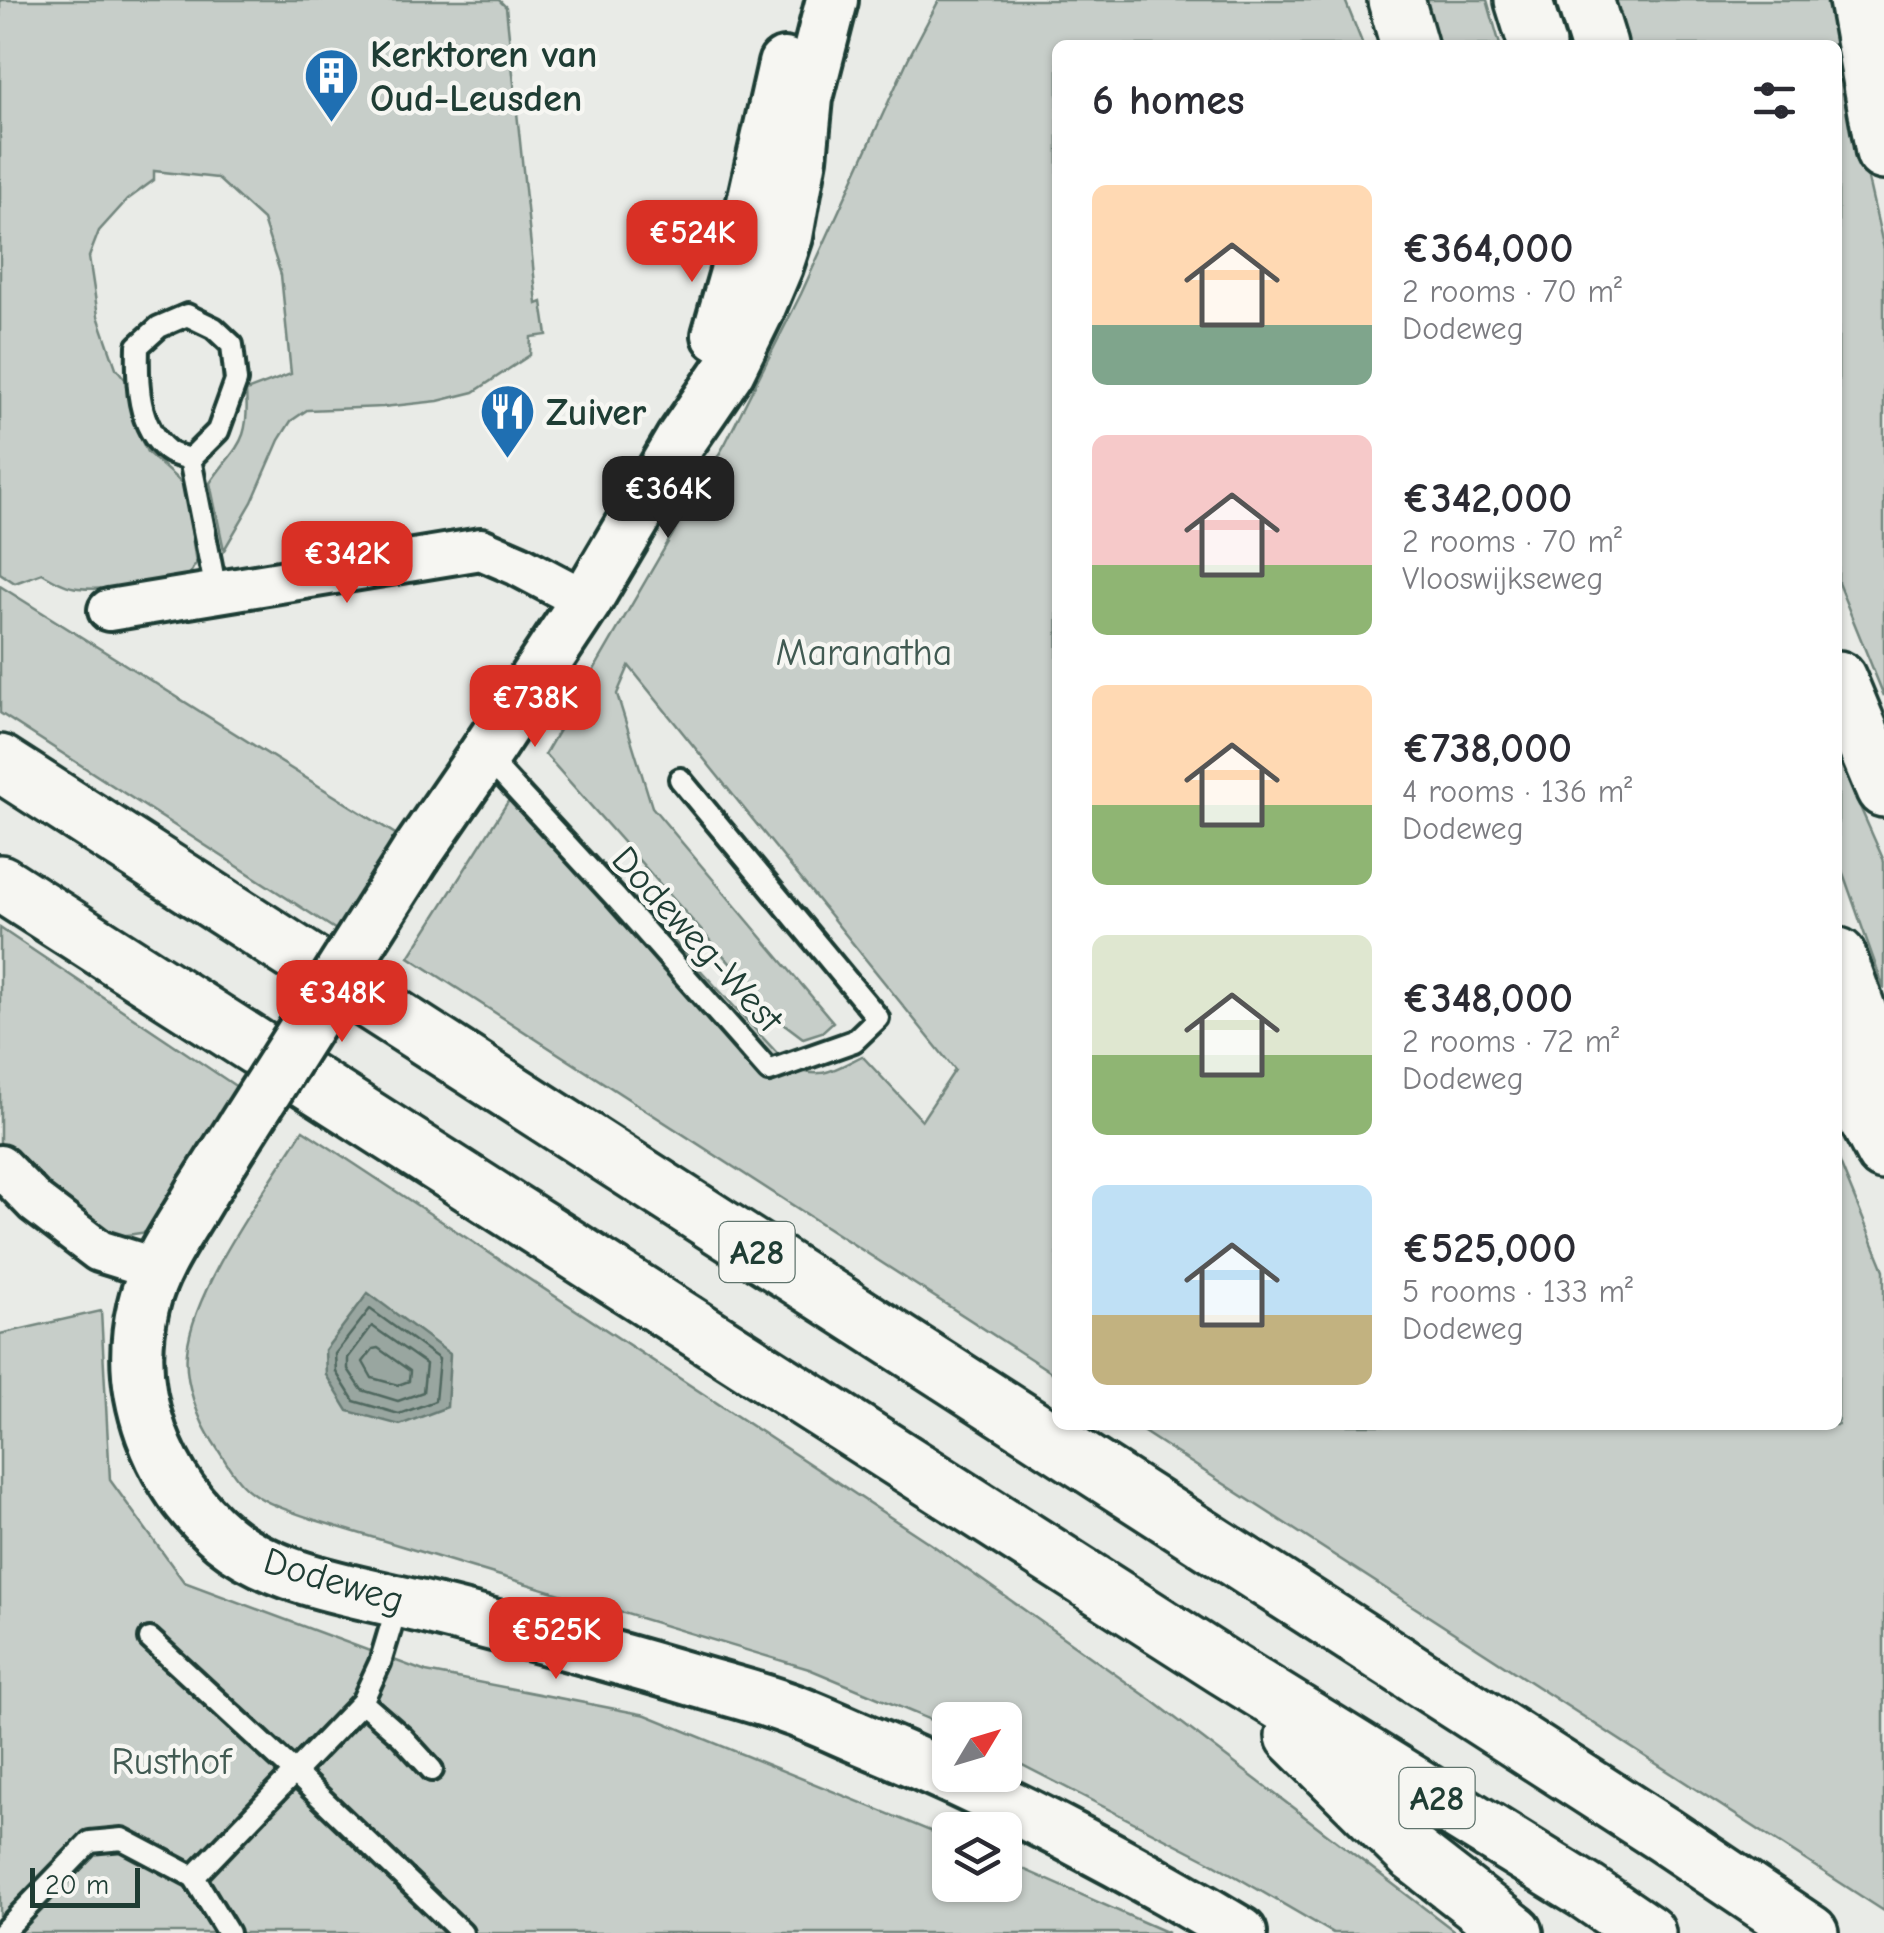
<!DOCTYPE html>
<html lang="en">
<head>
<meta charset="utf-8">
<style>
  body { margin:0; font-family:"Comic Neue",sans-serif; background:#f7f7f7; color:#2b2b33; height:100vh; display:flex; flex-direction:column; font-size:38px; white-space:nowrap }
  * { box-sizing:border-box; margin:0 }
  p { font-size:32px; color:#7c7c81 }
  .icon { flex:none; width:55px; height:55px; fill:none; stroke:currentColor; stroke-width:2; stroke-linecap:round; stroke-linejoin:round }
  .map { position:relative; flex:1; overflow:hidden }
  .sheet { position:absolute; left:1052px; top:40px; width:790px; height:1390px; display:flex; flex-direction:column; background:#fff; border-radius:15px; box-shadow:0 2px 8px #0004 }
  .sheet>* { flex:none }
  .needle { width:65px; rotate:52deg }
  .tools { position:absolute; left:932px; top:1702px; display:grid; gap:20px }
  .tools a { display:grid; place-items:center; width:90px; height:90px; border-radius:15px; background:#fff; box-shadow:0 2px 8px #0004; font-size:50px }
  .scale { position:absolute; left:30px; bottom:25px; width:110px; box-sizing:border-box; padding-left:10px; border:5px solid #1f3d34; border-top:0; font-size:28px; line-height:35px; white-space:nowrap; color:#1f3d34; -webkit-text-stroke:8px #f6f6f2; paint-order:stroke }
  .price { position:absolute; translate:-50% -85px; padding:0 22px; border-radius:20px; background:#d93025; color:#fff; font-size:32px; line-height:65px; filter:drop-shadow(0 2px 5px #0008) }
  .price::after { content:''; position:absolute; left:50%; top:60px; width:30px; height:22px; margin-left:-15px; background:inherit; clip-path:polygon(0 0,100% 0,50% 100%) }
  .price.selected { background:#222; color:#fff }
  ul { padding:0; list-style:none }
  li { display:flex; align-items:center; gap:30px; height:250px; padding:0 40px }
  li span { display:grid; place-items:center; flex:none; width:280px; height:200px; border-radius:15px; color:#555 }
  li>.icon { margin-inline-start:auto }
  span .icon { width:120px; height:120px; fill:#fffc; stroke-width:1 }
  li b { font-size:42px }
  h2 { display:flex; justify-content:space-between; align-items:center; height:120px; padding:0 40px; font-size:42px }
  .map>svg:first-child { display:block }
</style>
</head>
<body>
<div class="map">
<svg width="1884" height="1933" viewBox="0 0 1884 1933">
  <rect width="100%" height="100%" fill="#e9ebe7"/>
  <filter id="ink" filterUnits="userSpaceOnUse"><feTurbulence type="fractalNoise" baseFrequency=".01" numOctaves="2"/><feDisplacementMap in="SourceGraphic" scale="20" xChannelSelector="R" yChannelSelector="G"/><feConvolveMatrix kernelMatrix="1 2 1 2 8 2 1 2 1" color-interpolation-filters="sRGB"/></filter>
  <g filter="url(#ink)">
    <g fill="#c7cec9" stroke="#73867e" stroke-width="2.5">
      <path d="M 0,0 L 499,0 L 506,7 L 537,304 L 542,302 L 547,335 L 531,337 L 530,355 L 474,392 L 438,401 L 383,407 L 307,410 L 291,421 L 279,440 L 252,502 L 224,550 L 210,483 C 237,444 250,444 246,391 L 291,374 L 281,275 L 263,220 L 217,178 L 154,171 L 154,180 L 127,200 L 99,231 L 89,257 L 98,316 L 116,368 L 129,384 L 134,422 L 139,435 L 147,452 L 185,486 L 196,563 L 189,575 C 154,581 114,592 78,588 C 65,587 53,579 42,573 L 15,583 L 0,573 Z"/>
      <path d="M 939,0 L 1345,0 L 1363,45 L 1058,45 L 1057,1376 L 409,957 L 523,778 L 790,1067 C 822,1080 832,1071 862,1056 L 922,1120 L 955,1070 L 629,666 L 617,694 L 652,807 L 833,1022 L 822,1032 L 803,1038 L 783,1023 L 545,754 L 725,444 L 801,294 L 908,59 Z"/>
      <polygon points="1415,0 1487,0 1500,45 1428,45"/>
      <polygon points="1612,0 1826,0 1837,45 1629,45"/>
      <polygon points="1838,48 1884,249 1884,696 1838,583"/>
      <polygon points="0,586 400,837 341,933 0,713"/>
      <polygon points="1838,757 1884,861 1884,989 1838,859"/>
      <polygon points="0,928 243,1091 154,1231 120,1236 100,1231 0,1153"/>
      <path d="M 303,1130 L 931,1544 L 1153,1701 L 1457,1933 L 1333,1933 L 1209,1861 L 1005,1756 L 1005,1720 L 950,1720 L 950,1728 L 809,1669 L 315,1520 C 291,1511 259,1503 241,1483 C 231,1472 223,1457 215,1445 C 198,1421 184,1381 187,1352 C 193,1287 268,1187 303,1130 Z"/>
      <polygon points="1838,1158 1884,1270 1884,1911 1133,1425 1838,1425"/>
      <polygon points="101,1311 110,1480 184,1582 426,1672 646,1715 950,1839 950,1885 1005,1885 1005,1861 1168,1933 0,1933 0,1334"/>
    </g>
    <polygon fill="#99a6a0" stroke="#687c75" stroke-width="2.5" points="368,1293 450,1354 447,1407 400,1425 348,1411 326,1375 325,1350"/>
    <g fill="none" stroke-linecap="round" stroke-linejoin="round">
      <g stroke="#50675f" stroke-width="2.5">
        <polygon points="370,1309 439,1359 435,1401 399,1414 354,1401 336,1372 335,1354"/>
        <polygon points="372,1326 426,1364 423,1392 398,1401 362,1390 348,1369 348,1358"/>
        <polygon points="378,1348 410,1371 409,1381 398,1385 372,1378 363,1362 373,1349"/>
      </g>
      <defs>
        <g id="service">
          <path d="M 190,459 C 183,457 173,455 168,451 C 137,427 137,382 138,346 L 159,327 L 187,315 L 214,328 L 232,345 L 236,381 L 218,431 L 190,459 L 216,591"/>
          <polyline points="486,757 616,898 769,1071 854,1041 878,1018 680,779"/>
          <polyline points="150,1639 294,1772 462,1933"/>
          <polyline points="362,1702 402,1737 432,1770"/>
          <polyline points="2,1933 90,1842 122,1839 194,1877"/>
          <polyline points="228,1933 194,1877 362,1702 380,1663 398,1603"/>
        </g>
        <g id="minor">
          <polyline points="109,610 481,549 518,565 586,601"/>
          <polyline points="0,1166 36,1203 99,1251 157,1269"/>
        </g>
        <g id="tertiary">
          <polyline points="718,335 742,251 784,64"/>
          <polyline points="416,854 484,755 586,601 681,440 729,370 758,311 777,266 787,236 801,158 807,98 832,0"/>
          <path d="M 201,1193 C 181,1228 152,1267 143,1307 C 123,1392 158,1483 224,1538 C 278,1582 364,1592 430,1609 C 518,1631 606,1654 693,1680 C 724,1689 756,1697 787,1708 C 813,1717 838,1729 864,1740 C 995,1794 1120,1860 1241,1933"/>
        </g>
        <g id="primary">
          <polyline points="1396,0 1409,45"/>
          <polyline points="1523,0 1537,45"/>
          <polyline points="1585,0 1599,45"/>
          <polyline points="1857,0 1884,152"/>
          <polyline points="1838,679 1884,789"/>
          <polyline points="1838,956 1884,1084"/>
          <polyline points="1838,1064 1884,1152"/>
        </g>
        <g id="motorway">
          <polyline points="0,763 1664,1835 1810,1933"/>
          <polyline points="0,883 1224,1667 1587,1892 1647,1933"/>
          <polyline points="1294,1736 1412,1853 1515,1933"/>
        </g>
      </defs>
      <use href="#service" stroke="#1f3d34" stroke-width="28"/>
      <use href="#minor" stroke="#1f3d34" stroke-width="48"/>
      <use href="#tertiary" stroke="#1f3d34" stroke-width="58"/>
      <use href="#primary" stroke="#1f3d34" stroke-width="62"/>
      <use href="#motorway" stroke="#1f3d34" stroke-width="62"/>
      <use href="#service" stroke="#f6f6f2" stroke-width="20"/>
      <use href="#minor" stroke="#f6f6f2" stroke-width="40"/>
      <use href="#tertiary" stroke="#f6f6f2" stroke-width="50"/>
      <use href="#primary" stroke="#f6f6f2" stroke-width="55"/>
      <use href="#motorway" stroke="#f6f6f2" stroke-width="55"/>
      <defs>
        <polyline id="tertiary-bridge" points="201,1193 416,854"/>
      </defs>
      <use href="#tertiary-bridge" stroke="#1f3d34" stroke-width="58" stroke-linecap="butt"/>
      <use href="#tertiary-bridge" stroke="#f6f6f2" stroke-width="50"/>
    </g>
  </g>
  <defs>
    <symbol id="building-pin" viewBox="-11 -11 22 30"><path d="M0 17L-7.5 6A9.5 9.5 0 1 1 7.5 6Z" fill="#1f6fb2" stroke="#f6f6f2"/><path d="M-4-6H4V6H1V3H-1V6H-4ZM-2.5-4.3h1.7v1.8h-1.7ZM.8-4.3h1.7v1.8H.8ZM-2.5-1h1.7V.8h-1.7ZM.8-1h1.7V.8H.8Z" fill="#fff"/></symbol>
    <symbol id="restaurant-pin" viewBox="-11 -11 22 30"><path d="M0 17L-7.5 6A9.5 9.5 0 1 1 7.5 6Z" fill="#1f6fb2" stroke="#f6f6f2"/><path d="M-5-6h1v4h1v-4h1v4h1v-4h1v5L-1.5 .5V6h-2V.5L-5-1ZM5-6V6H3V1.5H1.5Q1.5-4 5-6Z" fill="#fff"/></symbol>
  </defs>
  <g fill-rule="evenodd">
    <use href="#building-pin" x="300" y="44" width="63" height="86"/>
    <use href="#restaurant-pin" x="476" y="380" width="63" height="86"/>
  </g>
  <g text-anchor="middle" stroke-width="9" stroke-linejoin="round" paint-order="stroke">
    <g fill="#f6f6f2" stroke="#60746d" stroke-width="2.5">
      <rect x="719.5" y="1222" width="75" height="60" rx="8"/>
      <rect x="1399.5" y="1768" width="75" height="60" rx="8"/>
    </g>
    <g font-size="35" font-weight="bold" fill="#1f3d34">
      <text x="757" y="1264">A28</text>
      <text x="1437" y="1810">A28</text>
    </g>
    <g font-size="38" font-weight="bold" fill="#1f3d34" stroke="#f6f6f2" text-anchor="start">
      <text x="370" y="67">Kerktoren van<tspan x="370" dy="44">Oud-Leusden</tspan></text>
      <text x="546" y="425">Zuiver</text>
    </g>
    <g font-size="38" fill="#415a52" stroke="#f6f6f2">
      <text x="864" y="665">Maranatha</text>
      <text x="171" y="1774">Rusthof</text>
    </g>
    <g font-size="38" fill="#1f3d34" stroke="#f6f6f2">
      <text transform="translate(698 939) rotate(48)" y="13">Dodeweg-West</text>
      <text transform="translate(334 1580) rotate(17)" y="13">Dodeweg</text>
    </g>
  </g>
</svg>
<div class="tools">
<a><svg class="needle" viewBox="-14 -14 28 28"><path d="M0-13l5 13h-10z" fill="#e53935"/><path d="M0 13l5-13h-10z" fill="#7c7c81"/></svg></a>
<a><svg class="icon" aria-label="layers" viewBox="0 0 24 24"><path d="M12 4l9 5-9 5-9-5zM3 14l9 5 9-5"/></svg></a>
</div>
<div class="scale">20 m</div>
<b class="price" style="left:692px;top:285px">€524K</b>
<b class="price selected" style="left:668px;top:541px">€364K</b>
<b class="price" style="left:347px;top:606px">€342K</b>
<b class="price" style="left:535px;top:750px">€738K</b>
<b class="price" style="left:342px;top:1045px">€348K</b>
<b class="price" style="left:556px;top:1682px">€525K</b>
<section class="sheet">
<h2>6 homes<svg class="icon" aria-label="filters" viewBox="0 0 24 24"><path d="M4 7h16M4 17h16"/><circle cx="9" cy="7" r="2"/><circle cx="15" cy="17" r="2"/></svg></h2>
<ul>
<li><span style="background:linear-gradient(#ffd9b3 70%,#7fa58c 0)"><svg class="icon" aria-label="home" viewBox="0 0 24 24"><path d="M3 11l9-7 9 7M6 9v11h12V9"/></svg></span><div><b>€364,000</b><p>2 rooms · 70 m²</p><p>Dodeweg</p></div></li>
<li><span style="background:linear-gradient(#f6c9c9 65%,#8fb573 0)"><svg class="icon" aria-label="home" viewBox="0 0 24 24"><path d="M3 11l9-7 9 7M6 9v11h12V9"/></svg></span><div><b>€342,000</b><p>2 rooms · 70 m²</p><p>Vlooswijkseweg</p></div></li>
<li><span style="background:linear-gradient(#ffd9b3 60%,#8fb573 0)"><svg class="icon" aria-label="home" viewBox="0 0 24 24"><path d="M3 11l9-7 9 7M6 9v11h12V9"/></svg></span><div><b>€738,000</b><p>4 rooms · 136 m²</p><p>Dodeweg</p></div></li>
<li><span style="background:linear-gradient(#dfe7d0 60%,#8fb573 0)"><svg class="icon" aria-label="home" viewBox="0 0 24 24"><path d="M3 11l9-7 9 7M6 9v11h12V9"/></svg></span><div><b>€348,000</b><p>2 rooms · 72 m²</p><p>Dodeweg</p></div></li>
<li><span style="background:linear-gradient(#bfe0f5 65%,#c2b280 0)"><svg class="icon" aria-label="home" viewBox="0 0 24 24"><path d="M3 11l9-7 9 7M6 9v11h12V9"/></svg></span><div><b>€525,000</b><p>5 rooms · 133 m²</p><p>Dodeweg</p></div></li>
</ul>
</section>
</div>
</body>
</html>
